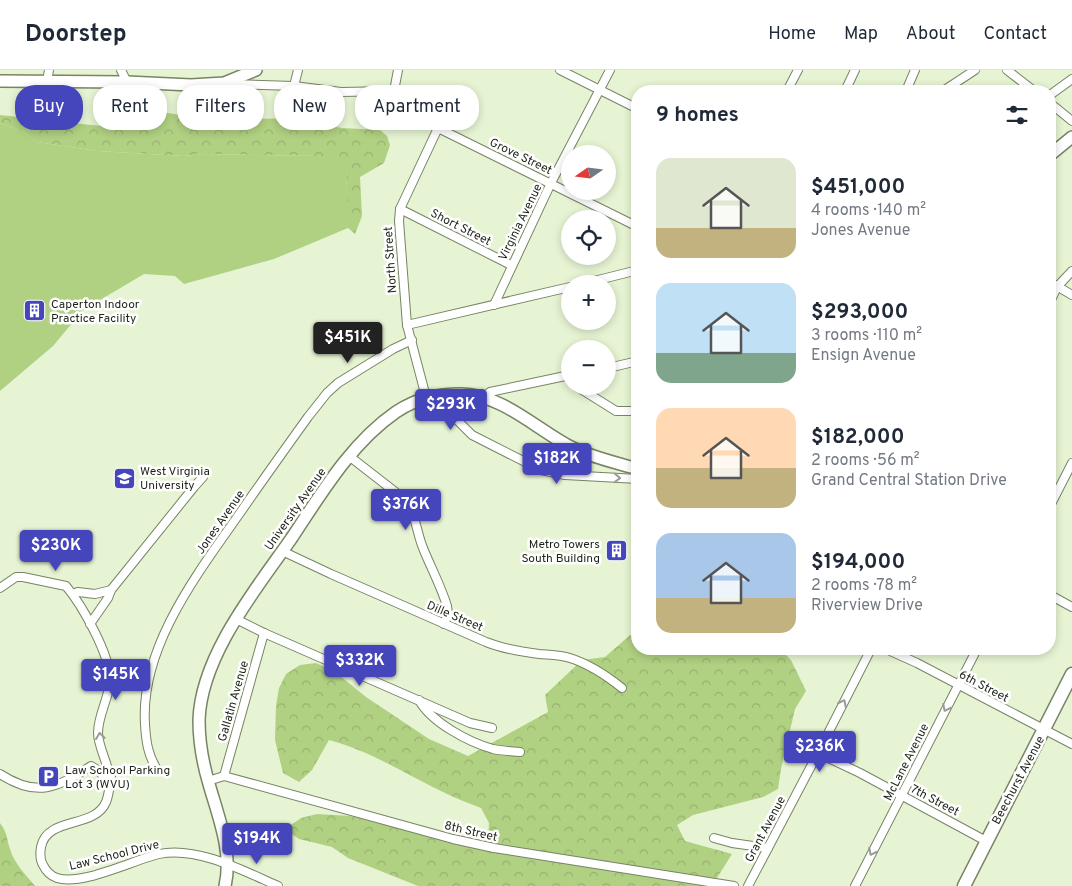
<!DOCTYPE html>
<html lang="en">
<head>
<meta charset="utf-8">
<style>
  body { margin:0; font-family:Overpass,sans-serif; background:#f6f6f7; color:#1f2937; height:100vh; display:flex; flex-direction:column; font-size:19px; white-space:nowrap }
  * { box-sizing:border-box; margin:0 }
  p { font-size:16px; color:#747a83 }
  .icon { flex:none; width:28px; height:28px; fill:none; stroke:currentColor; stroke-width:2; stroke-linecap:round; stroke-linejoin:round }
  .map { position:relative; flex:1; overflow:hidden }
  .drawer { position:absolute; left:631px; top:15px; width:425px; height:570px; display:flex; flex-direction:column; background:#fff; border-radius:20px; box-shadow:0 2px 8px #0003 }
  .drawer>* { flex:none }
  .guide { position:absolute; left:15px; top:15px; width:475px; height:45px; display:flex; gap:10px }
  .needle { width:32px; rotate:256deg }
  .controls { position:absolute; left:561px; top:75px; display:grid; gap:10px }
  .controls a { display:grid; place-items:center; width:55px; height:55px; border-radius:50%; background:#fff; box-shadow:0 2px 8px #0003; font-size:25px }
  .price { position:absolute; translate:-50% -42px; padding:0 11px; border-radius:5px; background:#4546bb; color:#fff; font-size:16px; line-height:32px; filter:drop-shadow(0 1px 2px #0008) }
  .price::after { content:''; position:absolute; left:50%; top:30px; width:15px; height:11px; margin-left:-8px; background:inherit; clip-path:polygon(0 0,100% 0,50% 100%) }
  .price.on { background:#222; color:#fff }
  ul { padding:0; list-style:none }
  li { display:flex; align-items:center; gap:15px; height:125px; padding:0 25px }
  li span { display:grid; place-items:center; flex:none; width:140px; height:100px; border-radius:15px; color:#555 }
  li>.icon { margin-inline-start:auto }
  span .icon { width:60px; height:60px; fill:#fffc; stroke-width:1 }
  li b { font-size:21px }
  h2 { display:flex; justify-content:space-between; align-items:center; height:60px; padding:0 25px; font-size:21px }
  .chip { padding:0 18px; border-radius:20px; background:#fff; box-shadow:0 2px 8px #0003; font-size:18px; line-height:45px }
  .chip.on { background:#4546bb; color:#fff }
  header { display:flex; align-items:center; gap:30px; box-sizing:border-box; height:70px; padding:0 25px; background:#fff; border-bottom:1px solid #e0e1e3 }
  header strong { font-size:24px }
  nav { display:flex; gap:28px; margin-inline-start:auto; font-size:18px }
  .map>svg:first-child { display:block }
</style>
</head>
<body>
<header>
<strong>Doorstep</strong>
<nav><a>Home</a><a>Map</a><a>About</a><a>Contact</a></nav>
</header>
<div class="map">
<svg width="1072" height="816" viewBox="0 0 1072 816">
  <defs>
    <pattern id="forest-crowns" width="20" height="18" patternUnits="userSpaceOnUse" patternTransform="scale(1.25)"><rect width="20" height="18" fill="#b0d082"/><path d="M2 6a3 3 0 1 1 6 0M12 15a3 3 0 1 1 6 0" fill="none" stroke="#97b270"/></pattern>
  </defs>
  <rect width="100%" height="100%" fill="#e6f4d3"/>
  <g fill="url(#forest-crowns)">
    <polygon points="141,39 215,50 293,48 342,58 380,60 387,66 390,75 384,93 360,107 362,146 355,164 348,158 347,149 346,93 318,86 204,84 183,86 97,81 37,72 22,61 0,53 0,45 110,57 122,44"/>
    <path d="M 637,559 L 638,579 L 780,579 L 791,590 L 806,621 L 795,639 L 781,699 L 778,719 L 763,727 L 693,745 L 677,755 L 685,771 L 732,784 L 712,816 L 418,816 L 348,788 L 332,777 L 299,769 L 285,759 L 301,748 L 317,744 L 351,746 L 472,777 L 488,770 L 489,753 L 481,738 C 469,733 457,729 445,723 C 407,705 371,681 329,670 L 312,700 L 299,712 L 283,703 L 275,670 L 276,636 L 279,618 L 286,604 L 300,595 L 316,593 L 334,601 L 366,627 L 429,669 L 468,686 L 548,642 L 545,625 L 582,590 L 605,587 Z"/>
    <path d="M 0,753 C 8,764 6,767 10,779 C 14,793 26,805 35,816 L 0,816 Z"/>
  </g>
  <polygon fill="#b0d082" points="0,53 22,61 37,72 97,81 183,86 204,84 318,86 346,92 348,158 274,189 184,214 175,206 144,204 83,240 53,276 0,321"/>
  <g fill="none" stroke-linecap="round" stroke-linejoin="round">
    <defs>
      <g id="street">
        <polyline points="121,0 127,12"/>
        <polyline points="560,0 638,39"/>
        <polyline points="1007,0 1034,21"/>
        <polyline points="47,11 49,0"/>
        <polyline points="228,14 294,16 341,22 394,21 403,26 423,47 438,58 638,157"/>
        <polyline points="294,16 298,0"/>
        <polyline points="394,21 398,0"/>
        <polyline points="787,21 798,0"/>
        <polyline points="845,21 855,0"/>
        <polyline points="906,21 915,0"/>
        <polyline points="943,21 975,0"/>
        <polyline points="1050,25 1072,9"/>
        <polyline points="1050,33 1072,51"/>
        <polyline points="400,139 511,195"/>
        <polyline points="1050,212 1072,225"/>
        <polyline points="582,214 638,200"/>
        <polyline points="1050,232 1057,217 1072,201"/>
        <polyline points="494,235 551,113 610,0"/>
        <polyline points="407,255 570,217"/>
        <polyline points="608,298 638,291"/>
        <polyline points="576,316 616,341 638,341"/>
        <polyline points="442,325 452,345 472,365 541,400 565,405 638,409"/>
        <polyline points="426,327 407,255 399,151 400,139 438,58"/>
        <polyline points="483,327 490,322 570,305"/>
        <path d="M 349,386 L 403,428 C 416,442 416,461 423,478 C 431,498 441,516 447,536 L 448,544 L 444,554"/>
        <polyline points="1050,436 1072,393"/>
        <path d="M 282,481 L 331,504 L 486,572 C 501,578 523,582 539,584 C 550,585 560,585 570,588 C 589,594 607,606 622,618"/>
        <path d="M 0,518 L 16,507 L 23,507 L 66,516 C 82,535 111,586 110,611 C 109,628 98,645 98,663 C 98,673 104,686 107,696 C 108,698 111,703 111,706 C 111,710 108,728 106,732 C 95,759 47,746 41,777 C 40,783 40,790 43,795 C 46,801 51,806 57,808 C 82,816 133,790 159,784 C 197,776 244,801 278,816"/>
        <polyline points="73,524 78,522 95,524 111,520"/>
        <polyline points="1050,525 1072,537"/>
        <polyline points="236,549 264,563 470,653 492,658"/>
        <polyline points="90,554 108,528 111,520 194,417 203,407"/>
        <polyline points="886,579 917,593 1072,674"/>
        <path d="M 419,630 C 431,652 468,672 493,679 C 501,681 511,681 520,682"/>
        <polyline points="818,683 860,703 986,771"/>
        <path d="M 158,701 C 148,686 146,672 145,654 C 140,577 198,503 240,443 C 262,411 285,379 308,347 L 327,323 L 338,313 L 393,279 L 412,270"/>
        <path d="M 0,704 C 37,728 57,718 91,696 L 99,701 L 109,713"/>
        <polyline points="224,706 264,563"/>
        <polyline points="208,711 224,706 453,769 494,778 734,816"/>
        <polyline points="714,768 732,773 768,778"/>
        <polyline points="748,816 818,683 871,579"/>
        <polyline points="855,816 977,579"/>
      </g>
      <g id="secondary">
        <polyline points="0,11 127,12 191,15 224,13 256,0"/>
        <polyline points="1050,85 1072,67"/>
        <path d="M 225,816 C 233,782 218,746 209,714 C 203,694 199,670 199,650 C 201,586 256,519 291,469 C 321,424 351,373 396,342 C 417,328 437,324 461,324 C 501,324 535,358 569,376 C 590,387 614,392 638,399"/>
      </g>
      <polyline id="primary" points="964,816 1072,604"/>
    </defs>
    <use href="#street" stroke="#778466" stroke-width="10"/>
    <use href="#secondary" stroke="#778466" stroke-width="14"/>
    <use href="#primary" stroke="#778466" stroke-width="15"/>
    <use href="#street" stroke="#fff" stroke-width="8"/>
    <use href="#secondary" stroke="#fff" stroke-width="11"/>
    <use href="#primary" stroke="#fff" stroke-width="12"/>
  </g>
  <defs><path id="oneway-chevron" d="M-2-3.5L2.5 0L-2 3.5" fill="none" stroke-width="1.6" stroke-linecap="round" stroke-linejoin="round" transform="scale(1.25)"/></defs>
  <g stroke="#9a9c97">
    <use href="#oneway-chevron" transform="translate(617 408) rotate(2)"/>
    <use href="#oneway-chevron" transform="translate(843 633) rotate(-63)"/>
    <use href="#oneway-chevron" transform="translate(946 638) rotate(117)"/>
    <use href="#oneway-chevron" transform="translate(100 666) rotate(-97)"/>
    <use href="#oneway-chevron" transform="translate(872 782) rotate(117)"/>
  </g>
  <defs>
    <symbol id="building-square" viewBox="-11 -11 22 22"><rect x="-9" y="-9" width="18" height="18" rx="4" fill="#4546bb" stroke="#fff"/><path d="M-4-6H4V6H1V3H-1V6H-4ZM-2.5-4.3h1.7v1.8h-1.7ZM.8-4.3h1.7v1.8H.8ZM-2.5-1h1.7V.8h-1.7ZM.8-1h1.7V.8H.8Z" fill="#fff"/></symbol>
    <symbol id="university-square" viewBox="-11 -11 22 22"><rect x="-9" y="-9" width="18" height="18" rx="4" fill="#4546bb" stroke="#fff"/><path d="M0-5L7-2L0 1L-7-2ZM-4 1L0 2.5L4 1V4Q0 6-4 4Z" fill="#fff"/></symbol>
    <symbol id="parking-square" viewBox="-11 -11 22 22"><rect x="-9" y="-9" width="18" height="18" rx="4" fill="#4546bb" stroke="#fff"/><path d="M-3.5-5.5H1a3.5 3.5 0 0 1 0 7H-1V5.5H-3.5ZM-1-3.4V-.6H.8a1.4 1.4 0 0 0 0-2.8Z" fill="#fff"/></symbol>
  </defs>
  <g fill-rule="evenodd">
    <use href="#building-square" x="22" y="228" width="25" height="25"/>
    <use href="#university-square" x="112" y="396" width="25" height="25"/>
    <use href="#building-square" x="604" y="468" width="25" height="25"/>
    <use href="#parking-square" x="36" y="694" width="25" height="25"/>
  </g>
  <g text-anchor="middle" stroke-width="5" stroke-linejoin="round" paint-order="stroke">
    <g font-size="12" fill="#1e2317" stroke="#fff">
      <text transform="translate(521 86) rotate(26)" y="4">Grove Street</text>
      <text transform="translate(520 152) rotate(-64)" y="4">Virginia Avenue</text>
      <text transform="translate(461 157) rotate(27)" y="4">Short Street</text>
      <text transform="translate(390 190) rotate(-94)" y="4">North Street</text>
      <text transform="translate(295 439) rotate(-55)" y="4">University Avenue</text>
      <text transform="translate(220 452) rotate(-55)" y="4">Jones Avenue</text>
      <text transform="translate(455 546) rotate(23)" y="4">Dille Street</text>
      <text transform="translate(984 616) rotate(28)" y="4">6th Street</text>
      <text transform="translate(233 631) rotate(-74)" y="4">Gallatin Avenue</text>
      <text transform="translate(906 692) rotate(-63)" y="4">McLane Avenue</text>
      <text transform="translate(1018 710) rotate(-62)" y="4">Beechurst Avenue</text>
      <text transform="translate(935 730) rotate(28)" y="4">7th Street</text>
      <text transform="translate(765 759) rotate(-62)" y="4">Grant Avenue</text>
      <text transform="translate(471 761) rotate(13)" y="4">8th Street</text>
      <text transform="translate(114 785) rotate(-14)" y="4">Law School Drive</text>
    </g>
    <g font-size="12" fill="#1e2317" stroke="#fff" text-anchor="start">
      <text x="51" y="238">Caperton Indoor<tspan x="51" dy="14">Practice Facility</tspan></text>
      <text x="140" y="405">West Virginia<tspan x="140" dy="14">University</tspan></text>
      <text x="600" y="478" text-anchor="end">Metro Towers<tspan x="600" dy="14">South Building</tspan></text>
      <text x="65" y="704">Law School Parking<tspan x="65" dy="14">Lot 3 (WVU)</tspan></text>
    </g>
  </g>
</svg>
<div class="controls">
<a><svg class="needle" viewBox="-14 -14 28 28"><path d="M0-13l5 13h-10z" fill="#e53935"/><path d="M0 13l5-13h-10z" fill="#747a83"/></svg></a>
<a><svg class="icon" aria-label="locate" viewBox="0 0 24 24"><circle cx="12" cy="12" r="6"/><path d="M12 2v4M12 18v4M2 12h4M18 12h4"/></svg></a>
<a>+</a>
<a>−</a>
</div>
<b class="price on" style="left:348px;top:294px">$451K</b>
<b class="price" style="left:451px;top:361px">$293K</b>
<b class="price" style="left:557px;top:415px">$182K</b>
<b class="price" style="left:406px;top:461px">$376K</b>
<b class="price" style="left:56px;top:502px">$230K</b>
<b class="price" style="left:360px;top:617px">$332K</b>
<b class="price" style="left:116px;top:631px">$145K</b>
<b class="price" style="left:820px;top:703px">$236K</b>
<b class="price" style="left:257px;top:795px">$194K</b>
<div class="guide">
<a class="chip on">Buy</a>
<a class="chip">Rent</a>
<a class="chip">Filters</a>
<a class="chip">New</a>
<a class="chip">Apartment</a>
</div>
<section class="drawer">
<h2>9 homes<svg class="icon" aria-label="filters" viewBox="0 0 24 24"><path d="M4 7h16M4 17h16"/><circle cx="9" cy="7" r="2"/><circle cx="15" cy="17" r="2"/></svg></h2>
<ul>
<li><span style="background:linear-gradient(#dfe7d0 70%,#c2b280 0)"><svg class="icon" aria-label="home" viewBox="0 0 24 24"><path d="M3 11l9-7 9 7M6 9v11h12V9"/></svg></span><div><b>$451,000</b><p>4 rooms · 140 m²</p><p>Jones Avenue</p></div></li>
<li><span style="background:linear-gradient(#bfe0f5 70%,#7fa58c 0)"><svg class="icon" aria-label="home" viewBox="0 0 24 24"><path d="M3 11l9-7 9 7M6 9v11h12V9"/></svg></span><div><b>$293,000</b><p>3 rooms · 110 m²</p><p>Ensign Avenue</p></div></li>
<li><span style="background:linear-gradient(#ffd9b3 60%,#c2b280 0)"><svg class="icon" aria-label="home" viewBox="0 0 24 24"><path d="M3 11l9-7 9 7M6 9v11h12V9"/></svg></span><div><b>$182,000</b><p>2 rooms · 56 m²</p><p>Grand Central Station Drive</p></div></li>
<li><span style="background:linear-gradient(#a9c7e8 65%,#c2b280 0)"><svg class="icon" aria-label="home" viewBox="0 0 24 24"><path d="M3 11l9-7 9 7M6 9v11h12V9"/></svg></span><div><b>$194,000</b><p>2 rooms · 78 m²</p><p>Riverview Drive</p></div></li>
</ul>
</section>
</div>
</body>
</html>
